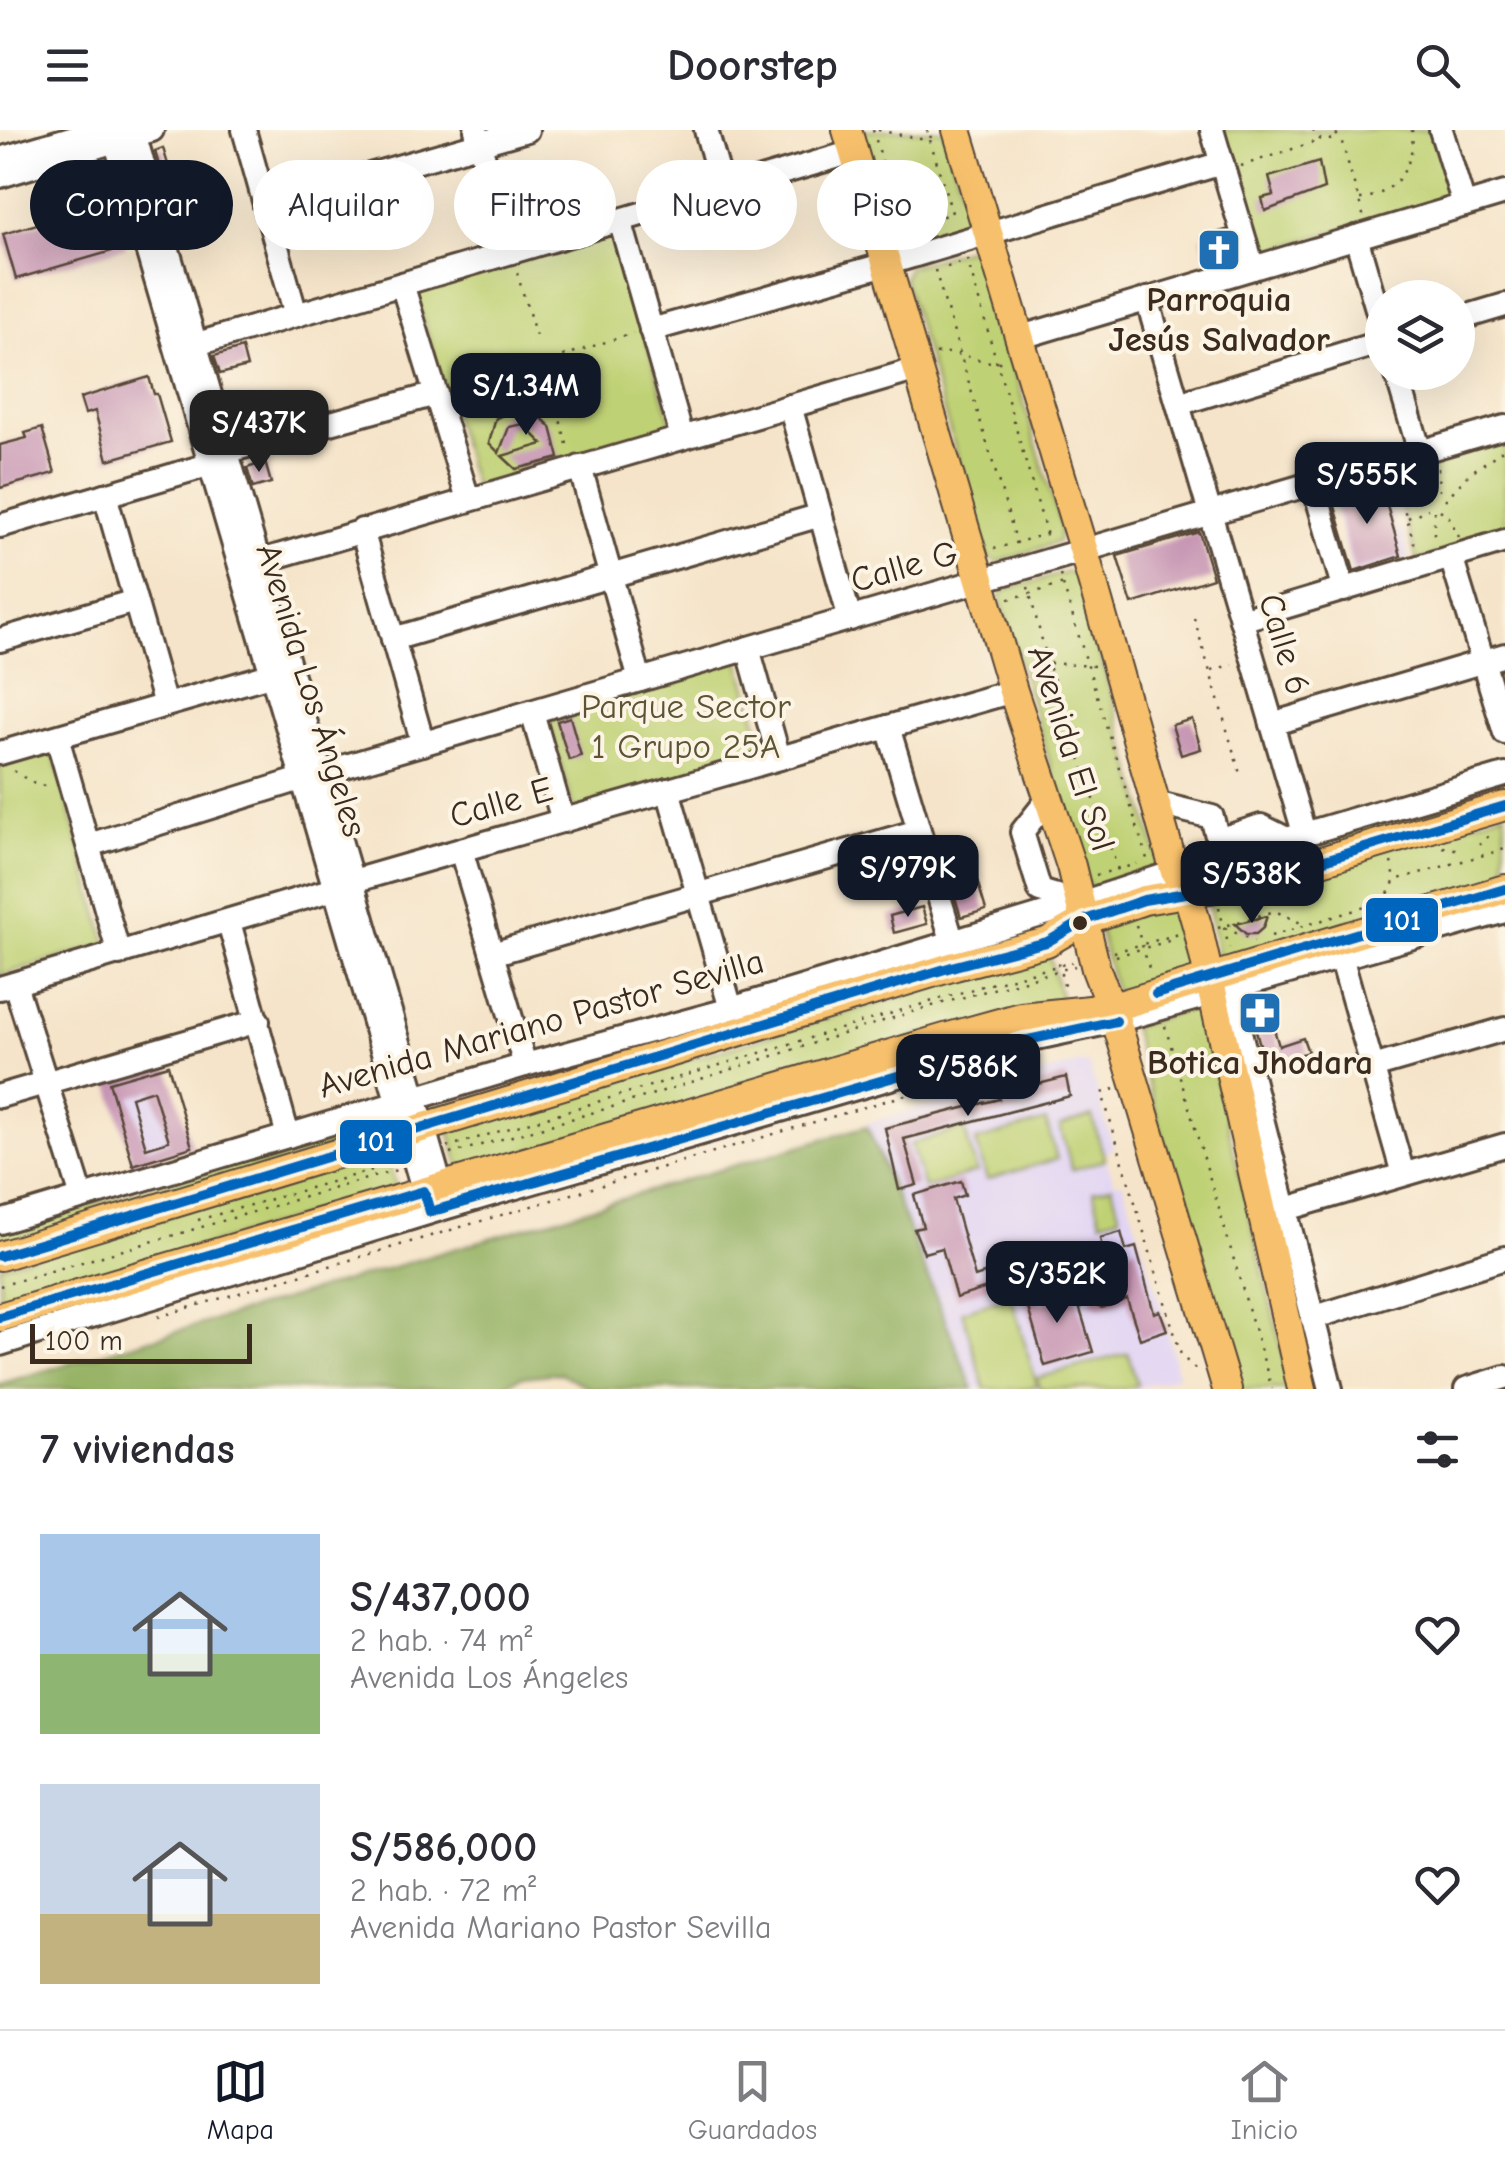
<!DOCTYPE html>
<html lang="es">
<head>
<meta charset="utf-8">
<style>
  body { margin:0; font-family:"Comic Neue",sans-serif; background:#f2f2f3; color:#2b2b33; height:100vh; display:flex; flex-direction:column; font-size:38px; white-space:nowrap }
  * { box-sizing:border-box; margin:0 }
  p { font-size:32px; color:#7c7c81 }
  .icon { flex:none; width:55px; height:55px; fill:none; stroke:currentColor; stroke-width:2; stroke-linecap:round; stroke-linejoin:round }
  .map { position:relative; height:1259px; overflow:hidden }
  .details { display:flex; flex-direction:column; background:#fff; flex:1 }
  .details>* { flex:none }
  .guide { position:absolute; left:30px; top:30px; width:1000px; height:90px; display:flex; gap:20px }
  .controls { position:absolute; left:1365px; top:150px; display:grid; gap:20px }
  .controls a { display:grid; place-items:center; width:110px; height:110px; border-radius:50%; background:#fff; box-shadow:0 10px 40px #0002; font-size:50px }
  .scale { position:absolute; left:30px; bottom:25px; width:222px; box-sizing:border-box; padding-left:10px; border:5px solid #3b2a1e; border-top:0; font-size:28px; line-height:35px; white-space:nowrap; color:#3b2a1e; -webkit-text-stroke:8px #fcf5e5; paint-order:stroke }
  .price { position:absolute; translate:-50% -85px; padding:0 22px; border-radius:20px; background:#111827; color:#fff; font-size:32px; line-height:65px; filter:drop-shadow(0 2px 5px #0008) }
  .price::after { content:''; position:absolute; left:50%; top:60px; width:30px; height:22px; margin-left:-15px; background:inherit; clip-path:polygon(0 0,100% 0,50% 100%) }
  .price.on { background:#222; color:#fff }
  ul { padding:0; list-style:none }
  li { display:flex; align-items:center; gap:30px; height:250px; padding:0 40px }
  li span { display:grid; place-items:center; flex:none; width:280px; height:200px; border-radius:0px; color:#555 }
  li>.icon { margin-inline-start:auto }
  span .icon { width:120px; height:120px; fill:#fffc; stroke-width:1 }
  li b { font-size:42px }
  h2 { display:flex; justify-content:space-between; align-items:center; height:120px; padding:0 40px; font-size:42px }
  .tag { padding:0 35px; border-radius:45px; background:#fff; box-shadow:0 10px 40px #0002; font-size:35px; line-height:90px }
  .tag.on { background:#111827; color:#fff }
  header { display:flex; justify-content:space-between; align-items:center; height:130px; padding:0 40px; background:#fff; font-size:45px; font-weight:800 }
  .tab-bar { display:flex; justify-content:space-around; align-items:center; height:140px; border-top:2px solid #e1e1e2; background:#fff; font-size:28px; color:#7c7c81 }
  .tab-bar a { display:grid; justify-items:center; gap:5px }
  .tab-bar .on { color:#111827 }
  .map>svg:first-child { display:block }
</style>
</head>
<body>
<header><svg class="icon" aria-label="menu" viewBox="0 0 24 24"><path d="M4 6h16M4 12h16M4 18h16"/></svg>Doorstep<svg class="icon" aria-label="search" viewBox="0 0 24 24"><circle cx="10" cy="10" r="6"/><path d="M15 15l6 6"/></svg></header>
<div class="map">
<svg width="1505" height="1259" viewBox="0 0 1505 1259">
  <rect width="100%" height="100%" fill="#fcf5e5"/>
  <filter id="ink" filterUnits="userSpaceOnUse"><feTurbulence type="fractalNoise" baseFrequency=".01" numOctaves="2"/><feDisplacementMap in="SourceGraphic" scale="20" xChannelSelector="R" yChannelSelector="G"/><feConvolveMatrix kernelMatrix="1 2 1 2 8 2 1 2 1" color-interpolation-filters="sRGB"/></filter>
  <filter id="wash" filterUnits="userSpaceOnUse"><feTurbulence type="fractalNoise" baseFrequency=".0048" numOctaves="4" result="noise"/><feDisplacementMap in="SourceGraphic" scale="40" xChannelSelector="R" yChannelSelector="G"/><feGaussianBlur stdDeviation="2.25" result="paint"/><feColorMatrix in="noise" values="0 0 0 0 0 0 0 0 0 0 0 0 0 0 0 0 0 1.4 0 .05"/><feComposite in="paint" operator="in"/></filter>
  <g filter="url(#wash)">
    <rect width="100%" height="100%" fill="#f5e4c9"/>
    <g fill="#e1d4f4">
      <polygon points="1380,346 1397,402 1402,401 1409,428 1353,446 1329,361"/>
      <polygon points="1080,933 1089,935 1113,1017 1104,1024 1114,1052 1123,1053 1160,1173 1178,1246 1134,1259 974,1259 867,993"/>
      <polygon points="168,935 192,1017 133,1035 109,952"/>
    </g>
    <g fill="#bfd174" stroke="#7d7e49" stroke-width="2.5">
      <polygon points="860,0 943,0 967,77 964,93 905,111 892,107"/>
      <polygon points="1221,0 1432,0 1452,67 1258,124"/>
      <polygon points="613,102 674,302 475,359 415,162"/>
      <polygon points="966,119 976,121 981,129 1061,398 1058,412 997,432 988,427 904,149 908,137"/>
      <polygon points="1505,303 1505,405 1417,431 1390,337"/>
      <polygon points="1068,442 1075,445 1079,454 1159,731 1158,738 1096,757 1091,757 1085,750 1000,467 1005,460"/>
      <polygon points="739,530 766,623 574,679 548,587"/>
      <polygon points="52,618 107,814 0,845 0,633"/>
      <polygon points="1505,656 1505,668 1245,738 1221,750 1219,740"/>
      <polygon points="1505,682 1505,751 1219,833 1209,776 1211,771"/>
      <polygon points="1177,767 1197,838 1120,862 1115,860 1099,799"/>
      <polygon points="1049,823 1062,875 460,1039 449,1000"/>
      <polygon points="1197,877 1204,879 1212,931 1291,1259 1234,1259 1132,897"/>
      <polygon points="1092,986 1105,1030 1072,1040 1060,996"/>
      <polygon points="377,991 380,1002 0,1115 0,1102"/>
      <polygon points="1046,991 1057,1029 987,1050 976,1011"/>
      <polygon points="964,998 977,1042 924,1058 911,1014"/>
      <polygon points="385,1018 396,1058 0,1177 0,1136"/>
      <polygon points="1112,1056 1120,1086 1101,1091 1093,1061"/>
      <polygon points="1011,1166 1037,1255 1025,1259 985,1259 962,1181"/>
      <polygon points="1128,1223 1137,1255 1124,1259 1040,1259 1037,1248"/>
    </g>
    <polygon fill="#97b366" stroke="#696e42" stroke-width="2.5" points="867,996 973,1259 591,1259 560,1243 521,1247 496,1259 0,1259 0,1254"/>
    <g id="blocks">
      <g fill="#c694b3" fill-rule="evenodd">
        <polygon points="163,18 179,71 196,65 201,81 174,89 155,21"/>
        <polygon points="1319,32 1324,59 1265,81 1262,68 1274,65 1269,47"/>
        <polygon points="54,89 58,104 86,96 89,105 120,96 126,117 16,149 3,104"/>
        <polygon points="1226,100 1234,128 1209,135 1201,107"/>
        <polygon points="242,218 247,237 220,244 214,226"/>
        <polygon points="149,247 154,264 157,264 171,312 108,330 95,281 85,284 80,268"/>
        <polygon points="528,275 551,297 559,328 516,339 502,326 543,314 523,294 509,297 499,323 489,313 496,288"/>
        <polygon points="42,298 55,343 0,358 0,315 27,308 25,303"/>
        <polygon points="265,332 271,353 253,358 247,338"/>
        <polygon points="1381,354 1401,426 1354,441 1332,366"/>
        <polygon points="1199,402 1213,448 1132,474 1117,426"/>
        <polygon points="570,587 581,626 569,630 557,591"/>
        <polygon points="1192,589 1201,619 1181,625 1172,595"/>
        <polygon points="973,737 986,780 961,787 948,744"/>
        <polygon points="922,777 927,794 894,803 890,786"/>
        <polygon points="1267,786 1263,798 1256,804 1246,804 1235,794"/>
        <polygon points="1266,872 1279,916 1303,908 1308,922 1266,936 1251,883 1252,877"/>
        <path d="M 168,935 L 192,1017 L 133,1035 L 109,952 ZM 153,960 L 169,1011 L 146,1018 L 131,967 Z"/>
        <polygon points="1066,947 1070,966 904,1009 917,1055 899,1060 885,998 999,969 996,957 1025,949 1027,957"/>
        <polygon points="961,1051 965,1065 953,1069 975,1147 1002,1138 1006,1152 956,1168 942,1118 924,1123 914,1099 923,1097 914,1065"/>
        <polygon points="1121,1102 1126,1120 1136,1117 1154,1183 1160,1181 1167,1200 1140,1209 1127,1169 1102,1178 1089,1172 1100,1158 1097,1148 1107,1145 1100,1108"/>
        <polygon points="1034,1150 1040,1173 1075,1163 1093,1222 1045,1236 1021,1154"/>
      </g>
    </g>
  </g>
  <g filter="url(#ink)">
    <use href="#blocks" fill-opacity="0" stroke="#574638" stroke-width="2.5"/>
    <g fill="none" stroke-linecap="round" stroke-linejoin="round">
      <defs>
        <g id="minor">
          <polyline points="112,0 428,1076"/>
          <polyline points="133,0 446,1074"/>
          <polyline points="244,0 296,185"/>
          <polyline points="476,0 510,122"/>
          <polyline points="706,0 723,60"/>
          <polyline points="1212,0 1253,138"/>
          <polyline points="1441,0 1464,75"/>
          <polyline points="0,29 98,0"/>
          <polyline points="0,46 152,0"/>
          <polyline points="265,75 527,0"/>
          <polyline points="620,90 682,307"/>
          <polyline points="1356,107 1382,196"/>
          <polyline points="402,154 468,369"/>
          <polyline points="1147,169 1305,706"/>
          <polyline points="1458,189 1505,175"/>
          <polyline points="651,200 886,134 1222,33"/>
          <polyline points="1018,208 1505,63"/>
          <polyline points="197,214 853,22"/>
          <polyline points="1396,242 1420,322"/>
          <polyline points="1178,274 1382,212"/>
          <polyline points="790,276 850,489"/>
          <polyline points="580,337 640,550"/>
          <polyline points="1313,353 1344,460"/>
          <polyline points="105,365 165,575"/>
          <polyline points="0,396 208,335 229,321 436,264"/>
          <polyline points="362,400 423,614"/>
          <polyline points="1451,427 1505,603"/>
          <polyline points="261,431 918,239"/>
          <polyline points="1241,490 1505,411"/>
          <polyline points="393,509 821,385"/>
          <polyline points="0,510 135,471"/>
          <polyline points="748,518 779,628"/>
          <polyline points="532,582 563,691"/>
          <polyline points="1272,594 1505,525"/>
          <polyline points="888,597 952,810"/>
          <polyline points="57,607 119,824"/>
          <polyline points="0,623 270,545"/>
          <polyline points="322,643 1505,297"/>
          <polyline points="668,660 731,879"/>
          <polyline points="1049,668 1022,702 1040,761 1080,773"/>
          <polyline points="1155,673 1212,687 1218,710"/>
          <polyline points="89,715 301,649"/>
          <polyline points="461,720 525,935"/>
          <polyline points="1208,733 1218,710 1261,696 1289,710"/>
          <polyline points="353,751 1013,561"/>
          <polyline points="229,792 288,1006"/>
          <polyline points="492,824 918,701"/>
          <polyline points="1342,830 1403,1044"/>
          <polyline points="15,854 82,1067"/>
          <polyline points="0,858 334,759"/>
          <polyline points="1229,859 1331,1259"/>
          <polyline points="1373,937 1505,899"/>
          <polyline points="0,966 258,891"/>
          <polyline points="1283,1080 1505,1015"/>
          <polyline points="0,1092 525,935 731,879 1081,773 1175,742 1505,645"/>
          <polyline points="1312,1188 1505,1128"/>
          <polyline points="0,1214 447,1077 1004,915 1116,891 1505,781"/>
          <polyline points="1466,1259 1505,1247"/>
        </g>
        <g id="major">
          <polyline points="847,0 1013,561 1071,736 1096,839 1116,891 1227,1259"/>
          <polyline points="957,0 1084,422 1175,742 1187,761 1198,799 1302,1259"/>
          <polyline points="0,1126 955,836 1047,812 1085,790 1144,770 1251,752 1505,676"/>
          <polyline points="0,1187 945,908 1021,887 1110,878 1505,759"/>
        </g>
      </defs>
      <use href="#minor" stroke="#574638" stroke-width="28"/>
      <use href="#major" stroke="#574638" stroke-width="32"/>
      <g stroke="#574638" stroke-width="2.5" stroke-dasharray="2.5 8" stroke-linecap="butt">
        <polyline points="873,0 905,109"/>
        <polyline points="878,0 920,9 935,6"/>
        <polyline points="927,0 952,83 934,89 934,97"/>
        <path d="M 1313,0 C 1316,9 1323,13 1332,9 L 1338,0"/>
        <polyline points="1336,4 1341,9 1364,88"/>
        <polyline points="1241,36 1320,10"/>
        <path d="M 1360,69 C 1396,65 1416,34 1412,0"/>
        <polyline points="904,100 935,90"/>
        <polyline points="967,129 1048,409"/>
        <polyline points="947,137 972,129"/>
        <polyline points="935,140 1019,420"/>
        <polyline points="517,143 538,213"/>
        <path d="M 936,224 C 960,218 982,237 1005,231"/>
        <polyline points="563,226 633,203"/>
        <polyline points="499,246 510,283"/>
        <polyline points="549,251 569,321"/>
        <polyline points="455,257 526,237"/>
        <polyline points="1438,338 1439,361"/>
        <polyline points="1416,344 1428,365"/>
        <polyline points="1396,351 1416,420"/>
        <polyline points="1445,370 1470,343 1504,319"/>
        <polyline points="1440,380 1449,387 1459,407"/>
        <polyline points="1434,381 1434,410"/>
        <polyline points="1408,388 1428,379"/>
        <polyline points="994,419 1053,402"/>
        <polyline points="1060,445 1147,729"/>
        <polyline points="1028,457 1048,533 1118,740"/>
        <polyline points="1009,469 1068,453"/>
        <polyline points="1194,488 1241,647"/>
        <polyline points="1029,537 1048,533 1094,536"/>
        <polyline points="1212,541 1232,534"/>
        <polyline points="14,641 31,652 51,658"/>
        <polyline points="1479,715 1492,703"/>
        <polyline points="1443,717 1460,720"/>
        <polyline points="1391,732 1395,748"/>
        <polyline points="1096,745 1137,734"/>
        <polyline points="1219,777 1229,818"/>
        <polyline points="1136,795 1151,845"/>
        <polyline points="1218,798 1275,781 1305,795"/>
        <polyline points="1225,798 1254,811"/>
        <polyline points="1271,806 1378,773 1386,768 1395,750 1505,719"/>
        <polyline points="1114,822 1179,804"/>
        <polyline points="1116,826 1176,809"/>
        <polyline points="1058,833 1065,859"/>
        <polyline points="1165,896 1272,1259"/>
        <polyline points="1115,959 1102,963 1181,1225 1199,1243"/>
        <polyline points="447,1017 986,855 1072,832"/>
        <polyline points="450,1024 619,975 918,880 1075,836"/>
        <polyline points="198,1090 397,1033"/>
        <polyline points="0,1156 400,1039"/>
        <polyline points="158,1187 966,947"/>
      </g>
      <use href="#minor" stroke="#fff" stroke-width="22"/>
      <use href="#major" stroke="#f7c06c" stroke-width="28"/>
      <defs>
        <g id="bus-1">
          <polyline points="1156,864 1505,759"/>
          <polyline points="0,1126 955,836 1047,812 1085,790 1144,770 1251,752 1505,676"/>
          <polyline points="0,1187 424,1061 430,1082 1004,915 1116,891"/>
        </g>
      </defs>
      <use href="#bus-1" stroke="#fcf5e5" stroke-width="18"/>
      <use href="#bus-1" stroke="#0065bd" stroke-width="10"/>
    </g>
  </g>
  <defs>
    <symbol id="church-square" viewBox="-11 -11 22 22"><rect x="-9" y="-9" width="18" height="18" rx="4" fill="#1f6fb2" stroke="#fcf5e5"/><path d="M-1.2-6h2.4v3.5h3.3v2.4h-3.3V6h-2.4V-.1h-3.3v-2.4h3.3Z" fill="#fff"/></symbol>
    <symbol id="pharmacy-square" viewBox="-11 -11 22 22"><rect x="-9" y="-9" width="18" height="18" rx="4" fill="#1f6fb2" stroke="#fcf5e5"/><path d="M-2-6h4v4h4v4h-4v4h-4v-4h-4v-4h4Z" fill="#fff"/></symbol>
  </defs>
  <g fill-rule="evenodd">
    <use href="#church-square" x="1194" y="95" width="50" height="50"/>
    <use href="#pharmacy-square" x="1235" y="858" width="50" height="50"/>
  </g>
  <circle fill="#3b2a1e" stroke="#fcf5e5" stroke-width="4" cx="1080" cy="793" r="9"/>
  <g text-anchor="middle" stroke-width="8" stroke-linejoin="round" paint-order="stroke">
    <g font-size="35" font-weight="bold" fill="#3b2a1e" stroke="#fcf5e5">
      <text x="1219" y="181">Parroquia<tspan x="1219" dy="40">Jesús Salvador</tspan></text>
      <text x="1260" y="944">Botica Jhodara</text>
    </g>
    <g font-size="35" fill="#3b2a1e" stroke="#fcf5e5">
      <text transform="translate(904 436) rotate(-16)" y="12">Calle G</text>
      <text transform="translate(1285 514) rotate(73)" y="12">Calle 6</text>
      <text transform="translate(312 560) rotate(73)" y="12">Avenida Los Ángeles</text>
      <text transform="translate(1072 618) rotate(72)" y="12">Avenida El Sol</text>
      <text transform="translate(501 672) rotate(-16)" y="12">Calle E</text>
      <text transform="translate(541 893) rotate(-16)" y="12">Avenida Mariano Pastor Sevilla</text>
    </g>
    <g font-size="35" fill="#5c5434" stroke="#fcf5e5">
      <text x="686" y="588">Parque Sector<tspan x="686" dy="40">1 Grupo 25A</tspan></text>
    </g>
  </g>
  <g stroke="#fcf5e5" stroke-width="4">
    <rect x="1364" y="766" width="76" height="48" rx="10" fill="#0065bd"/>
    <rect x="338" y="988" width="76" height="48" rx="10" fill="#0065bd"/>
  </g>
  <g font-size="28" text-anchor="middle" font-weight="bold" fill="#fff">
    <text x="1402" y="800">101</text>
    <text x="376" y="1021">101</text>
  </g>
</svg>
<div class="controls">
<a><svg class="icon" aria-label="layers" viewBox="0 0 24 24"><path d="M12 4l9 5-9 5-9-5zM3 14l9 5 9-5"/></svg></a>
</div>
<div class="scale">100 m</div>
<b class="price" style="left:526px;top:308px">S/1.34M</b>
<b class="price on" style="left:259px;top:345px">S/437K</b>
<b class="price" style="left:1367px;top:397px">S/555K</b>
<b class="price" style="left:908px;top:790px">S/979K</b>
<b class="price" style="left:1252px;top:796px">S/538K</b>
<b class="price" style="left:968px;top:989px">S/586K</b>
<b class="price" style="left:1057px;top:1196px">S/352K</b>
<div class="guide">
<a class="tag on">Comprar</a>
<a class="tag">Alquilar</a>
<a class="tag">Filtros</a>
<a class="tag">Nuevo</a>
<a class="tag">Piso</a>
</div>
</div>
<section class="details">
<h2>7 viviendas<svg class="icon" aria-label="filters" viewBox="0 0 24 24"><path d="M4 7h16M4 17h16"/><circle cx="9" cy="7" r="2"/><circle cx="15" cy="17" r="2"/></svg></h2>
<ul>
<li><span style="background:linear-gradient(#a9c7e8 60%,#8fb573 0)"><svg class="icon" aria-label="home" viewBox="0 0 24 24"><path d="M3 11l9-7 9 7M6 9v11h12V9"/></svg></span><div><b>S/437,000</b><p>2 hab. · 74 m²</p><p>Avenida Los Ángeles</p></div><svg class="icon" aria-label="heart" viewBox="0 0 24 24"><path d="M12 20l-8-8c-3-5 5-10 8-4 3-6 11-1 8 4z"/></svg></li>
<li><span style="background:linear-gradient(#c9d6e8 65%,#c2b280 0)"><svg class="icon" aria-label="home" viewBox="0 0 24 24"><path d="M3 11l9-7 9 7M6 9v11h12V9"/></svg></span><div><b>S/586,000</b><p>2 hab. · 72 m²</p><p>Avenida Mariano Pastor Sevilla</p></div><svg class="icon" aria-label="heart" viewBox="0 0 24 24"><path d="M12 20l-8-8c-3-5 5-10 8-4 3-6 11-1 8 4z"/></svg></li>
</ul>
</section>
<nav class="tab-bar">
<a class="on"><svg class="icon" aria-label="map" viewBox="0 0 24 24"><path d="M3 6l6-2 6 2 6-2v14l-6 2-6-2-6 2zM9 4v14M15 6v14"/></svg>Mapa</a>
<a><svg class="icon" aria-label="saved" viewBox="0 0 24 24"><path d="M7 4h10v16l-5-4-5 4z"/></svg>Guardados</a>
<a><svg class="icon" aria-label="home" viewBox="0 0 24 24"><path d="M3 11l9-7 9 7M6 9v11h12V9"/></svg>Inicio</a>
</nav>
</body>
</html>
